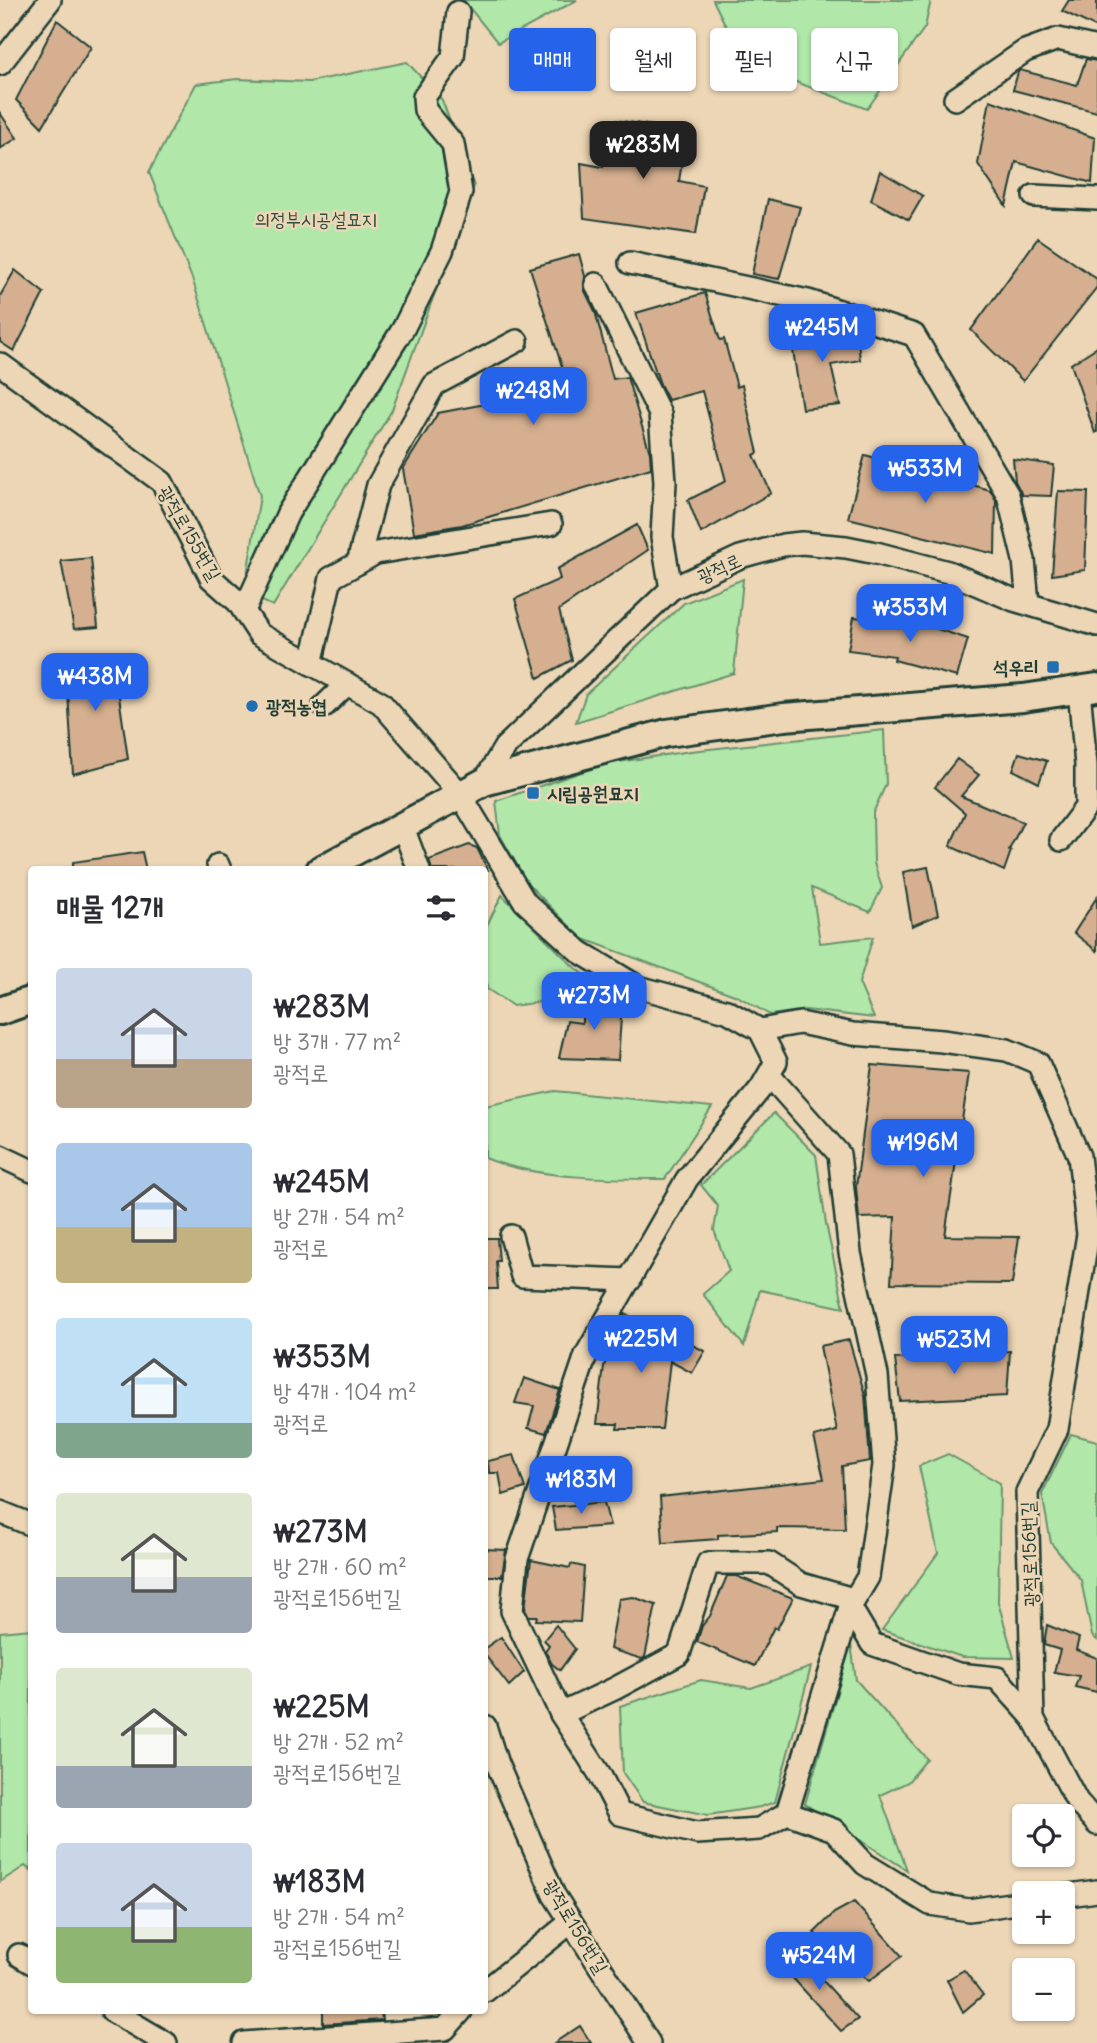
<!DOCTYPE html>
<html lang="ko">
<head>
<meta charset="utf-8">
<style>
  body { margin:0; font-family:Delius,"Poor Story",sans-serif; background:#f2f2f3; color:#2b2b33; height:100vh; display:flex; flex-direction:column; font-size:26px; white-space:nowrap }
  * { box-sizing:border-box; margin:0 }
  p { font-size:23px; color:#7c7c81 }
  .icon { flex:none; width:38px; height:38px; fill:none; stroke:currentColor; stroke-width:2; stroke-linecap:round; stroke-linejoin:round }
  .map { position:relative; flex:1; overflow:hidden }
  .panel { position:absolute; left:28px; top:866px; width:460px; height:1148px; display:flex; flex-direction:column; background:#fff; border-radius:7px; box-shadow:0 2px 5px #0004 }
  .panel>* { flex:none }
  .top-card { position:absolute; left:509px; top:28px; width:481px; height:63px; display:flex; gap:14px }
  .tools { position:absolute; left:1012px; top:1804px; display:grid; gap:14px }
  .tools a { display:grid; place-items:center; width:63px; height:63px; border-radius:7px; background:#fff; box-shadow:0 2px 5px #0004; font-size:35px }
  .price { position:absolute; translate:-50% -60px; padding:0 16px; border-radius:14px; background:#2563eb; color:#fff; font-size:23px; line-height:46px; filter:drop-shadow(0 2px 4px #0008) }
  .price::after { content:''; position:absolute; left:50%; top:42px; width:21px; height:16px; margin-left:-10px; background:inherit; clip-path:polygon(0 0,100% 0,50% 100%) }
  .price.selected { background:#222; color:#fff }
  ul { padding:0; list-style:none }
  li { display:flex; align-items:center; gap:21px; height:175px; padding:0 28px }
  li span { display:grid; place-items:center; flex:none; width:196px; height:140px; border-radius:7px; color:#555 }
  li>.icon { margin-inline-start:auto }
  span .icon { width:84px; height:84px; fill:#fffc; stroke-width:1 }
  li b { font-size:30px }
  h2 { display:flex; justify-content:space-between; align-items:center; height:84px; padding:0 28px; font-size:30px }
  .pill { padding:0 24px; border-radius:7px; background:#fff; box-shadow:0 2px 5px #0004; font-size:24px; line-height:63px }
  .pill.selected { background:#2563eb; color:#fff }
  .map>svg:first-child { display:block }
</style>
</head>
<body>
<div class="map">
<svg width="1097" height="2043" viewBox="0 0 1097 2043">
  <rect width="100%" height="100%" fill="#edd6b5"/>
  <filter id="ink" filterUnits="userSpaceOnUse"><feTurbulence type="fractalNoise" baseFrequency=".0143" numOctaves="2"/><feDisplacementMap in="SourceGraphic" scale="14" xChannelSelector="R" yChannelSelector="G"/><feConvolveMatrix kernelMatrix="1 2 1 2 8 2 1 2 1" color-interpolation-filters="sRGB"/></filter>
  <g filter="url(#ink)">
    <g fill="#b1e7a9" stroke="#68926e" stroke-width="2">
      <polygon points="463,0 577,0 498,43"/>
      <polygon points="713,0 931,0 925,27 867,109 783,77 750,75"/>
      <polygon points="407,62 442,100 474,186 392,410 273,606 244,593 260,496 193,281 149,172 196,84 237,79 309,82"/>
      <polygon points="743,579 734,673 576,722 586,694 684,603"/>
      <polygon points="884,730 886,784 873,813 874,863 882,888 870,912 812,888 820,943 873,937 859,983 874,1018 806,1010 770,1015 737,996 581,938 527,883 500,835 496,801 605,764 691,751"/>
      <polygon points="502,895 573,966 608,992 513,1006 487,989 485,971 485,929"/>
      <path d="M 555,1091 L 712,1107 L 665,1179 C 610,1179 536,1179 485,1158 L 485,1106 Z"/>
      <polygon points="774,1113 816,1155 826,1224 844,1308 760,1290 744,1346 703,1294 729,1271 714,1230 718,1206 701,1185"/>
      <polygon points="1071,1434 1097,1441 1097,1640 1092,1636 1081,1580 1051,1543 1042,1494"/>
      <polygon points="948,1454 1000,1483 998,1602 1014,1658 962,1657 882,1630 938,1553 919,1466"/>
      <polygon points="31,1629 31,1871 25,1866 0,1882 0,1632"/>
      <polygon points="851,1644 856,1680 927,1759 908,1782 880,1795 907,1870 805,1804"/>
      <polygon points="811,1667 775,1802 760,1807 708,1815 643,1802 623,1773 620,1706 701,1680 751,1688"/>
    </g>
    <g fill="#d5af8f" stroke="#1f3d34" stroke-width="2">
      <polygon points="1069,0 1097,0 1097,28 1062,11"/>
      <polygon points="57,20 91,47 42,127 16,100"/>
      <polygon points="1086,59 1097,61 1097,112 1013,90 1018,72 1020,70 1077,85"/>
      <polygon points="990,100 1095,138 1092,183 1016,162 1006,206 978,164"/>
      <polygon points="0,113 17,138 0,149"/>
      <polygon points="615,120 687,131 679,181 704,186 696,234 584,218 581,163 603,167"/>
      <polygon points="880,171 923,196 909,220 871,200"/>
      <polygon points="768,199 800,207 779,279 752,274"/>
      <polygon points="1038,238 1097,279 1097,287 1023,381 971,330"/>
      <polygon points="579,254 585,276 584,289 595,311 613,379 627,377 650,453 651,468 462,525 414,533 403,469 438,413 569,388 530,268"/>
      <polygon points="15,270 44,293 14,351 0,342 0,296"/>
      <polygon points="705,293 720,340 724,339 737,387 742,385 758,453 754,455 771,493 701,533 688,500 726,481 702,391 668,400 660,384 636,313"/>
      <polygon points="849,328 857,330 860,360 831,365 840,405 802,409 791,337"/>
      <polygon points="1097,347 1097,432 1095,433 1071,364"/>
      <polygon points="865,455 990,490 996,500 995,554 848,518"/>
      <polygon points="1013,459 1054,465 1051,496 1022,495 1015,481"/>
      <polygon points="1058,491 1088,492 1085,570 1052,575"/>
      <polygon points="637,525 648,550 559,610 572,660 538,678 515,599 560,579 557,569"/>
      <polygon points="91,558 98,627 74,629 61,561"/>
      <polygon points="854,617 900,622 900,617 968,639 957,677 894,660 895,656 848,650"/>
      <polygon points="113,654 128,759 73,774 66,660"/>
      <polygon points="1019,753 1047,761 1039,783 1013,770"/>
      <polygon points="957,759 979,775 961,796 1023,822 1009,850 1011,851 1004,871 950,846 965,813 935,787"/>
      <polygon points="469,845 477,848 488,870 432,870 429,860"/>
      <polygon points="142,852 146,870 73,870 73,862"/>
      <polygon points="928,867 938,915 912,926 903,872"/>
      <polygon points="1097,897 1097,951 1074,933"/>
      <polygon points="582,997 622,1004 618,1060 559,1058 567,1021 582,1023"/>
      <polygon points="872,1065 969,1073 945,1236 1019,1237 1012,1284 891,1283 895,1217 859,1218 856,1187"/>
      <polygon points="485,1238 497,1238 499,1261 496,1261 498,1289 485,1289"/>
      <polygon points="625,1314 705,1351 692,1373 670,1361 662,1429 617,1429 618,1424 597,1424 604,1366"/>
      <polygon points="849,1340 865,1395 870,1461 842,1466 845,1529 777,1528 777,1532 718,1535 718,1539 663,1543 660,1497 824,1479 814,1437 837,1431 820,1346"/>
      <polygon points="1010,1351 1007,1396 900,1401 895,1359"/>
      <polygon points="524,1378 560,1390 546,1433 528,1428 534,1406 515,1403"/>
      <polygon points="514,1455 525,1488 503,1495 499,1473 489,1473 488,1461"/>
      <polygon points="604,1502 610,1526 556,1530 552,1507"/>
      <polygon points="485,1549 506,1550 502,1576 485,1576"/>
      <polygon points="531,1560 570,1568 571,1564 584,1567 580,1622 536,1620 537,1616 529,1616 525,1609"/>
      <polygon points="727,1576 736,1576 793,1598 777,1629 774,1627 755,1666 697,1642 702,1626 710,1616"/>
      <polygon points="633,1597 656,1605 645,1657 642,1659 610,1649 619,1599"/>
      <polygon points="556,1625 575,1649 560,1670 552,1664 545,1651 549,1645 544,1640"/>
      <polygon points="1047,1625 1079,1638 1076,1650 1097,1658 1097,1692 1075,1687 1079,1676 1054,1672 1060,1650 1044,1645"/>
      <polygon points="501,1637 524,1672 509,1686 485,1655 485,1648"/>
      <polygon points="854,1902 902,1956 869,1981 814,1933 834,1913"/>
      <polygon points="796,1951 858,2019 841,2031 781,1965"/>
      <polygon points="964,1970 983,1995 963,2012 947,1980"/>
      <polygon points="323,2011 381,2011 382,2020 323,2024"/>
      <polygon points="580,2026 591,2043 554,2043"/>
    </g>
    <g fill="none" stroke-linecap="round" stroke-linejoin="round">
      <defs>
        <g id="minor">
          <polyline points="0,64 50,0"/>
          <polyline points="955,99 1025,51 1058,39 1097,48"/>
          <polyline points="1034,196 1097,199"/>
          <polyline points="630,263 808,301 914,335 1008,495 1024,560 1028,603"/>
          <polyline points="596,284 660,414 665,482 662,537 671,589"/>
          <polyline points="0,364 162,482 211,578 238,602 259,634 381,703 460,794 525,902 580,952 638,987 727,1011 760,1030 776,1062 761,1088 687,1179 586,1355 517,1559 512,1611 561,1714 599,1773 620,1814 697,1833 759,1829 787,1813 834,1830 865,1864 930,1904 969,1910 1024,1902"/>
          <polyline points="358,563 378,485 434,385 517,341"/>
          <polyline points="244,611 288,513 403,329 442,251 461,192 453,144 425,110 424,97 453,57 458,12"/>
          <polyline points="311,664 331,578 376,553 551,524"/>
          <polyline points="324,706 347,684"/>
          <polyline points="484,782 505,747 671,589 740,557 783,545 802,543 846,547 876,553 948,572 1014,600 1097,625"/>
          <polyline points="402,825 419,870"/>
          <polyline points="1061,840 1086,807 1086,765 1079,690"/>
          <polyline points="218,865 220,870"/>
          <polyline points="760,1030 800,1023 853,1034 942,1041 1007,1050 1038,1063 1079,1156 1088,1234 1057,1429 1027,1492 1033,1718 1077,1801 1097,1824"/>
          <polyline points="769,1075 839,1154 850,1253 877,1375 884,1465 868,1577 850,1607 787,1813"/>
          <polyline points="0,1156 32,1171"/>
          <polyline points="511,1236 522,1276 630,1280"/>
          <polyline points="0,1512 32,1525"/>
          <polyline points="850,1607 872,1644 958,1674 997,1678 1033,1718"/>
          <polyline points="561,1714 616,1688 679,1654 708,1563 769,1563 801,1584 853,1599"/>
          <polyline points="485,1726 497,1764 554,1895 649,2043"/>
          <polyline points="1062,1896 1097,1891"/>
          <polyline points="19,1955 32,1963"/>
          <polyline points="485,1991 571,1922"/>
          <polyline points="112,2011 166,2043"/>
          <polyline points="244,2043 445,2029 461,2011"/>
        </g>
        <g id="major">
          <polyline points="320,870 484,782 667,733 784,717 1023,698 1097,687"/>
          <polyline points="0,1011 32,1000"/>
        </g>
      </defs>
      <use href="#minor" stroke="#1f3d34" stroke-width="26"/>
      <use href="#major" stroke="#1f3d34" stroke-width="32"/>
      <use href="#minor" stroke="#edd6b5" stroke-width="21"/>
      <use href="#major" stroke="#edd6b5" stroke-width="26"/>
    </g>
  </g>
  <g fill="#1f6fb2" stroke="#edd6b5" stroke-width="2.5">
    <rect x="1046" y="660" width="14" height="14" rx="3.5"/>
    <circle cx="252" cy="706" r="7"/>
    <rect x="526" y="786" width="14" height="14" rx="3.5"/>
  </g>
  <g text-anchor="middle" stroke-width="5" stroke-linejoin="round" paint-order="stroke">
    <g font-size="19" fill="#2e4e40" stroke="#edd6b5">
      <text x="316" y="226">의정부시공설묘지</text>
    </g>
    <g font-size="19" fill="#1f3d34" stroke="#edd6b5">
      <text transform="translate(190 533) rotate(60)" y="7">광적로155번길</text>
      <text transform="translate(719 568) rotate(-24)" y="7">광적로</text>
      <text transform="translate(1029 1554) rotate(-92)" y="7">광적로156번길</text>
      <text transform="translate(576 1926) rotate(59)" y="7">광적로156번길</text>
    </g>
    <g font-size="19" font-weight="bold" fill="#1f3d34" stroke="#edd6b5" text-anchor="start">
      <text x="1039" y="674" text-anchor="end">석우리</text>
      <text x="266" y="713">광적농협</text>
      <text x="547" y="800">시립공원묘지</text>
    </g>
  </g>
</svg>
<div class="tools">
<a><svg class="icon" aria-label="locate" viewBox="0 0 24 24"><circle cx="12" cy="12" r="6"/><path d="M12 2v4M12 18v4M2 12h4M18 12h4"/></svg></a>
<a>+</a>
<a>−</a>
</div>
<b class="price selected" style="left:643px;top:181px">₩283M</b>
<b class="price" style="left:822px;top:364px">₩245M</b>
<b class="price" style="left:533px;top:427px">₩248M</b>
<b class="price" style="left:925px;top:505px">₩533M</b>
<b class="price" style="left:910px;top:644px">₩353M</b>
<b class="price" style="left:95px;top:713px">₩438M</b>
<b class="price" style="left:594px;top:1032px">₩273M</b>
<b class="price" style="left:923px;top:1179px">₩196M</b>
<b class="price" style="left:641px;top:1375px">₩225M</b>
<b class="price" style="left:954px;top:1376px">₩523M</b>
<b class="price" style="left:581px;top:1516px">₩183M</b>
<b class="price" style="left:819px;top:1992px">₩524M</b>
<div class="top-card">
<a class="pill selected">매매</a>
<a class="pill">월세</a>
<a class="pill">필터</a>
<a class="pill">신규</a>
</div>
<section class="panel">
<h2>매물 12개<svg class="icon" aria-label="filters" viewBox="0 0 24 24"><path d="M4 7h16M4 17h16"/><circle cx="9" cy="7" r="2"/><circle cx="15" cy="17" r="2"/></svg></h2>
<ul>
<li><span style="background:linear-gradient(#c9d6e8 65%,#b9a48a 0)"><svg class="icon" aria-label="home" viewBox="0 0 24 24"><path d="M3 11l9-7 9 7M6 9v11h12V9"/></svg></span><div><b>₩283M</b><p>방 3개 · 77 m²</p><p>광적로</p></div></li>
<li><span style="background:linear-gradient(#a9c7e8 60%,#c2b280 0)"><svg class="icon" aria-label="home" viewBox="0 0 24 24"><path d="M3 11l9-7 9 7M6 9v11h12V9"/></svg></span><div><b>₩245M</b><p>방 2개 · 54 m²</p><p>광적로</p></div></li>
<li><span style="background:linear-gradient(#bfe0f5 75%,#7fa58c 0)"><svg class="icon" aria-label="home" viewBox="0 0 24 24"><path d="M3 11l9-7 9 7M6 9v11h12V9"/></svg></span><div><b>₩353M</b><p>방 4개 · 104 m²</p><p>광적로</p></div></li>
<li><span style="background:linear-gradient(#dfe7d0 60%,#9aa5b1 0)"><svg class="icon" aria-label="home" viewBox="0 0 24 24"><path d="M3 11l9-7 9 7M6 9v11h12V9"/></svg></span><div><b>₩273M</b><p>방 2개 · 60 m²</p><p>광적로156번길</p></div></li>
<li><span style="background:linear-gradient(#dfe7d0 70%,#9aa5b1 0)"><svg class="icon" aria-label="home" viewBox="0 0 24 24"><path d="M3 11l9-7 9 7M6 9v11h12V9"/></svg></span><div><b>₩225M</b><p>방 2개 · 52 m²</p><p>광적로156번길</p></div></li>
<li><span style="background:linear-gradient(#c9d6e8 60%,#8fb573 0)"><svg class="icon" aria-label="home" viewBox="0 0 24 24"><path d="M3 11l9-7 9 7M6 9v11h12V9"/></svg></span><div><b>₩183M</b><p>방 2개 · 54 m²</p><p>광적로156번길</p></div></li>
</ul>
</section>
</div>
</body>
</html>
